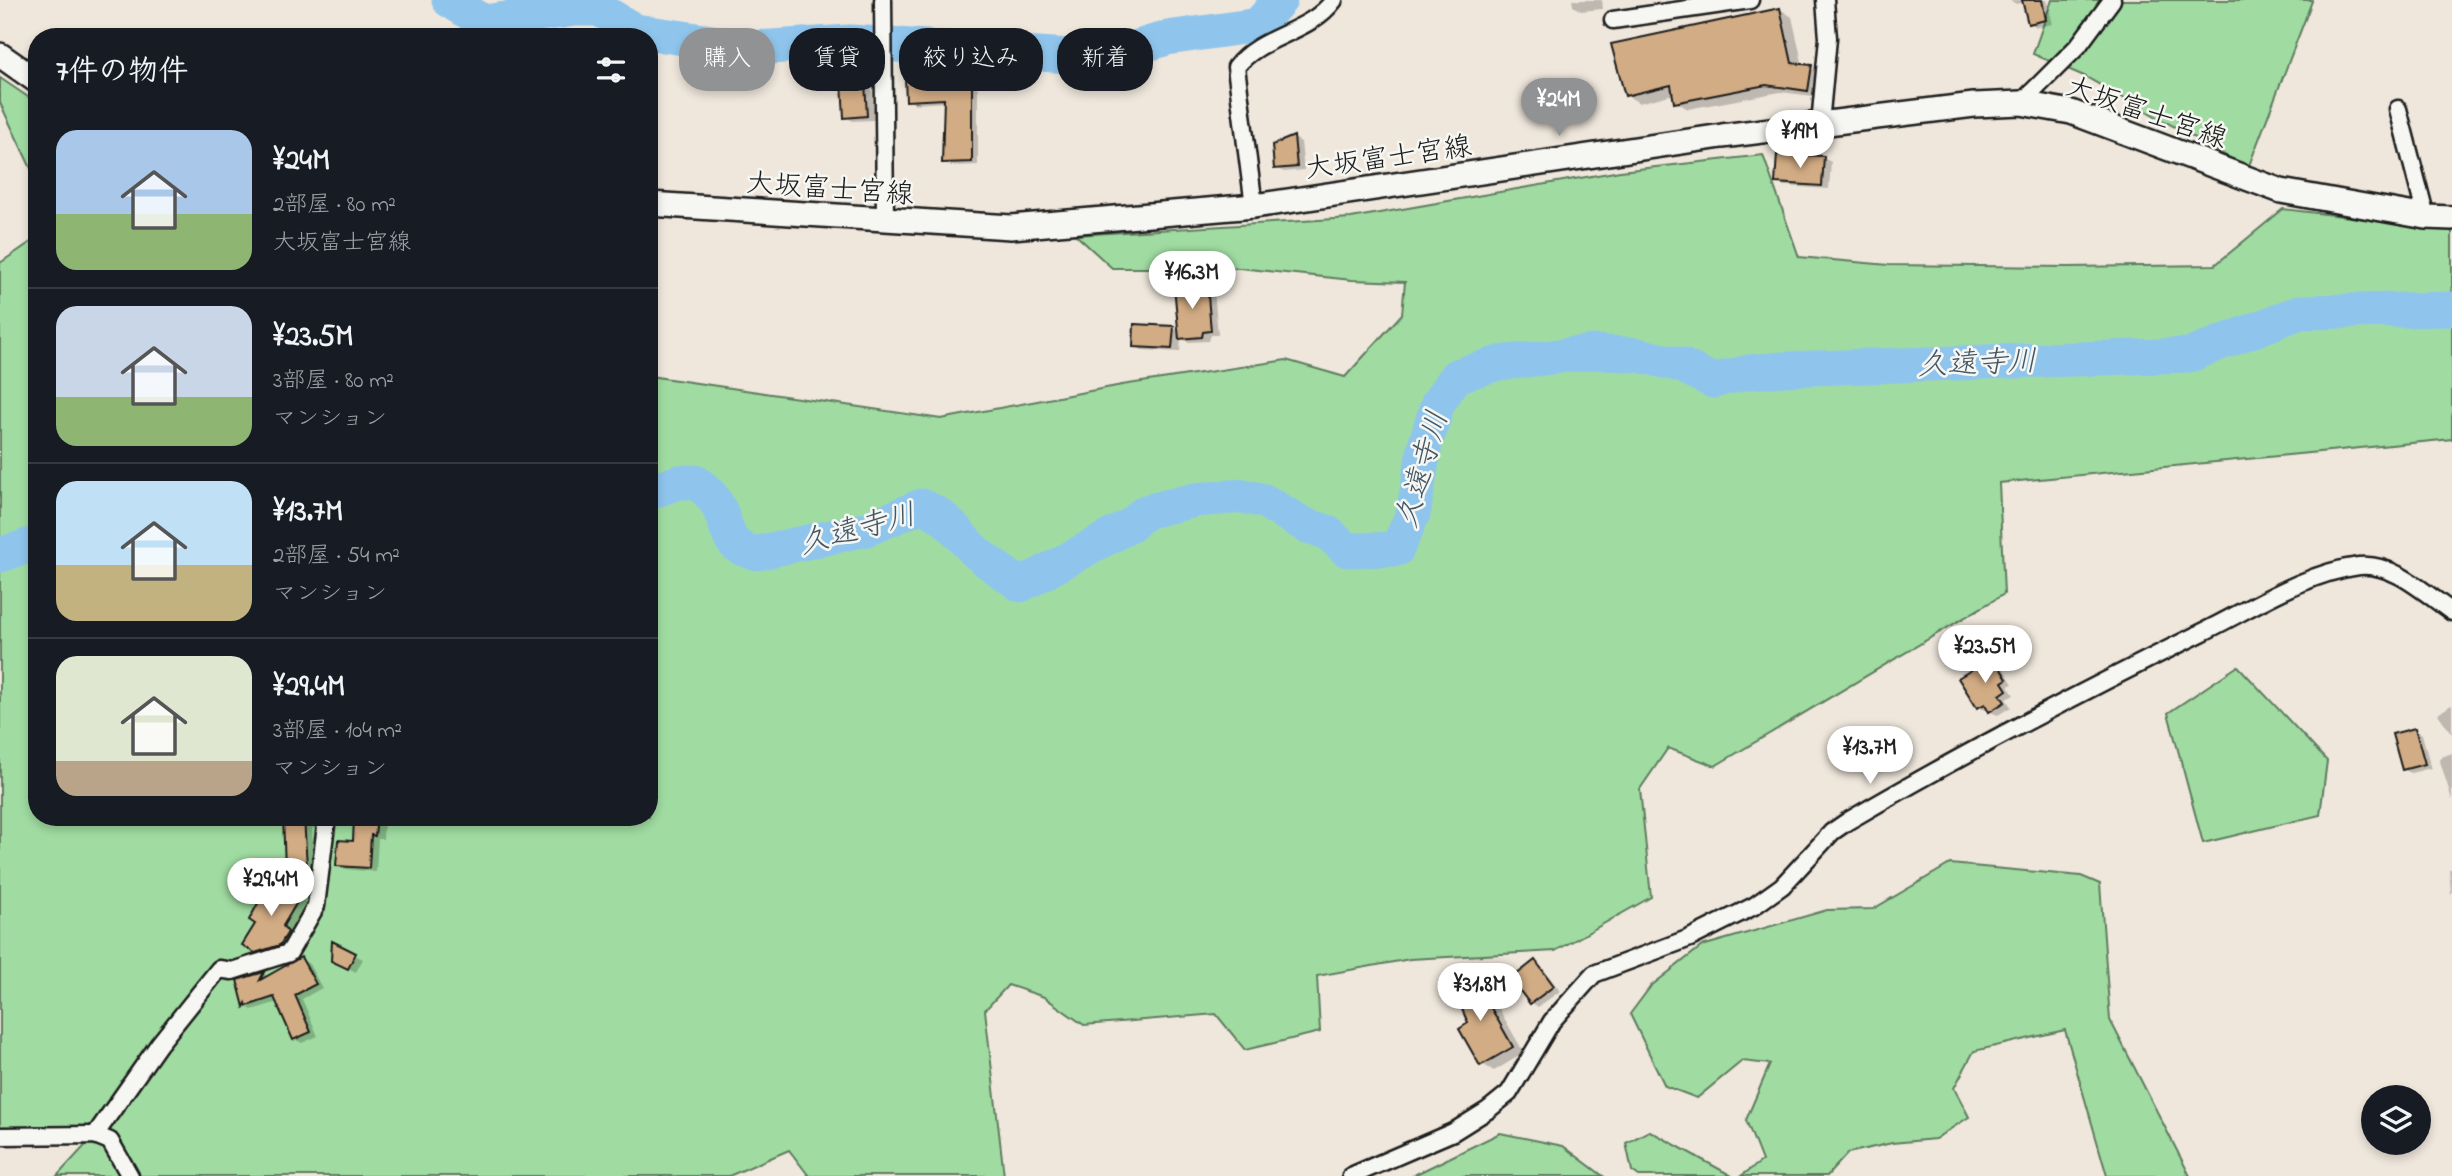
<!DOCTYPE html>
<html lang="ja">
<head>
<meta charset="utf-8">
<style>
  body { margin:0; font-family:"Indie Flower","Klee One",sans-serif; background:#20242c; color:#f1f3f6; height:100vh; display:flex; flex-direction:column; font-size:26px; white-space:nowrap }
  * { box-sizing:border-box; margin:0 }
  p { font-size:23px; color:#9ea1a6 }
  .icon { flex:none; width:38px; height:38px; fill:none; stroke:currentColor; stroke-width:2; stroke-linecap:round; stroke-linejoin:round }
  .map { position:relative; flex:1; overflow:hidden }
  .side { position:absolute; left:28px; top:28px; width:630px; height:798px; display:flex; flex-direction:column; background:#171b24; border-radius:28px; box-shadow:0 4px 10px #0003 }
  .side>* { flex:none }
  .guide { position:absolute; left:679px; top:28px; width:665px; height:63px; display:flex; gap:14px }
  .tools { position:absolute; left:2361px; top:1085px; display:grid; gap:14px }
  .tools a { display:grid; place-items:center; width:70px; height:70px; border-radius:50%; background:#171b24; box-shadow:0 4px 10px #0003; font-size:35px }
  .price { position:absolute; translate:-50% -60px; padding:0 16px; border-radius:24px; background:#fff; color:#222; font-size:23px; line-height:46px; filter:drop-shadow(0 2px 4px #0008) }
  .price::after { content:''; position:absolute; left:50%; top:42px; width:21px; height:16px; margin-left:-10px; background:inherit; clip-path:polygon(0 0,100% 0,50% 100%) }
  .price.active { background:#919294; color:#fff }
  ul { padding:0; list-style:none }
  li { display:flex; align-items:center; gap:21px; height:175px; padding:0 28px }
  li+li { border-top:2px solid #363941 }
  li span { display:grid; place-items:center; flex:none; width:196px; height:140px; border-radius:21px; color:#555 }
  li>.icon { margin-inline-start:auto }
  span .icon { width:84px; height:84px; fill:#fffc; stroke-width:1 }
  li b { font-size:30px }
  h2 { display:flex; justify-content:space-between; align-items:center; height:84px; padding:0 28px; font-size:30px }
  .tag { padding:0 24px; border-radius:28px; background:#171b24; box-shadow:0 4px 10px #0003; font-size:24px; line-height:63px }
  .tag.active { background:#919294; color:#fff }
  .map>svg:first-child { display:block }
</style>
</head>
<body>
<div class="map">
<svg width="2452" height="1176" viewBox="0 0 2452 1176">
  <rect width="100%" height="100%" fill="#efe7dc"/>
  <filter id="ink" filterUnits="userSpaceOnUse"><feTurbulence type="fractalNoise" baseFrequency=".0143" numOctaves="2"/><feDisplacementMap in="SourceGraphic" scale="14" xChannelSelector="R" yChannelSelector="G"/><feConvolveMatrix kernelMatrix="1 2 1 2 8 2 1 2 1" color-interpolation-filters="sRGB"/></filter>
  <g filter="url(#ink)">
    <g fill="#a0dca2" stroke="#5e7c5f" stroke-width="2">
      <polygon points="2052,0 2312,0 2312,1 2248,168 2084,76 2033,54"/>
      <polygon points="0,78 37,103 37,181 0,103"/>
      <polygon points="1763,155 1799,257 1889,265 2068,267 2215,265 2283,209 2452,229 2452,439 1999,483 2004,594 1715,766 1668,748 1640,789 1651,897 1555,951 1410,959 1317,976 1320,1032 1245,1050 1216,1014 1084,1025 1044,997 1008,985 985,1010 1004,1176 809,1176 789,1150 729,1176 57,1176 94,1136 0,1144 0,263 37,238 37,817 649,817 649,376 941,419 1122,385 1286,360 1345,377 1402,314 1405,282 1352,280 1239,268 1112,268 1076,235 1351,218 1620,171"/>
      <polygon points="2238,666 2327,761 2320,815 2203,843 2168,713"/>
      <polygon points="1950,864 2081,876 2100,884 2110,1020 2190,1176 2107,1176 2065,1030 1974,1051 1954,1088 1969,1117 1935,1139 1892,1143 1848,1153 1827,1176 1741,1176 1762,1161 1746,1120 1770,1064 1742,1061 1697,1098 1665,1086 1630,1014 1651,986 1702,946 1827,910 1873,909"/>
      <polygon points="1649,1131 1650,1131 1732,1176 1639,1176 1632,1171 1626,1143"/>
      <polygon points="1500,1133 1563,1146 1603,1176 1412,1176"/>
    </g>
    <g fill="#0003">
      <polygon points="1572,0 1602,0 1603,9 1581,11 1573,6"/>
      <polygon points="2010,0 2047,0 2053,24 2037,27 2029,23 2024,2 2016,4"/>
      <polygon points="1780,9 1792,17 1803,66 1824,74 1821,97 1780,92 1688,109 1676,102 1674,94 1639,103 1626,95"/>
      <polygon points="865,84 872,88 874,120 853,121 846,117"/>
      <polygon points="971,84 978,88 978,165 951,166 944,162 946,102 915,104 908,100"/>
      <polygon points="1294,138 1301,142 1304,170 1284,172 1276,168"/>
      <polygon points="1823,158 1831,162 1829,189 1784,186 1777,182"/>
      <polygon points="1207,285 1214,290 1218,335 1211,335 1209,341 1188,342 1181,338 1180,352 1142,350 1135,346 1174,328 1180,332"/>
      <polygon points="1993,659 2000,663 2013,684 2008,686 2014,695 2006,699 2011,707 1998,715 1978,707"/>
      <polygon points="2451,705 2452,706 2452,734 2438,714"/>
      <polygon points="2415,730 2422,734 2431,768 2411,773 2403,769"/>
      <polygon points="2452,753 2452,800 2439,758"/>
      <polygon points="286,817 322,817 320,829 312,828 314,870 294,872 286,867"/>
      <polygon points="356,817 378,817 384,821 383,839 378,839 376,872 345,869 338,865 354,843"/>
      <polygon points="2449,869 2452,869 2452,894 2451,893"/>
      <polygon points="271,882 306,902 290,931 294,937 288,948 264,956 245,945 258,923"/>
      <polygon points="333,944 363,959 356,972 340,964"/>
      <polygon points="301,959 309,964 322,988 302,999 318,1036 302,1043 294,1039 278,1002 252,1010 245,1006 239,981 264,974 269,977"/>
      <polygon points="1535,963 1542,967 1560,991 1538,1007 1531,1002"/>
      <polygon points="1473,977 1485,984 1524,1053 1494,1071 1482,1064 1471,1023"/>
    </g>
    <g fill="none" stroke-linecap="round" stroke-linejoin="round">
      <g stroke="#8fc5ec" stroke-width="35">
        <polyline points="449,0 484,22 575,9 599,9 635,31 753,48 850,42 1102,58 1167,38 1258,25 1280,0"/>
        <path d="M 649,493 L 678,482 L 696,482 C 704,488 713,496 718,506 C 730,529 724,548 757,553 L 867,529 L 921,506 C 949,516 956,533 976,552 C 989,564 1006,574 1021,585 L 1131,525 L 1145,512 L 1195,500 L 1243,496 L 1264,501 L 1305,525 L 1327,532 L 1347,550 L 1397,549 L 1413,514 L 1425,445 L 1438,403 L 1456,376 L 1499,363 L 1593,352 L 1638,355 L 1681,365 L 1713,381 L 1748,372 L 1784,369 L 2190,355 L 2300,312 L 2452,309"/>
        <polyline points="0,555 37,543"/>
      </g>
    </g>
    <g fill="#d2ac84" stroke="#1c1c1c" stroke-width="2">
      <polygon points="2022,0 2042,0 2046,20 2028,24"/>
      <polygon points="1780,8 1792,63 1812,65 1808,91 1766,85 1674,103 1671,85 1625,96 1611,44"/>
      <polygon points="905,78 972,82 972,162 942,163 944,99 906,101"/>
      <polygon points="865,82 867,116 844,118 842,83"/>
      <polygon points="1294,136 1297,167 1274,169 1272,145"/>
      <polygon points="1777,154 1824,156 1822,186 1775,183"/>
      <polygon points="1207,284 1211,331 1203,332 1202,337 1179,339 1174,286"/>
      <polygon points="1134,324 1174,326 1172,349 1133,347"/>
      <polygon points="1993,657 2007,679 2002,682 2007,690 2000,695 2005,702 1989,712 1985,704 1977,708 1958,678"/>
      <polygon points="2415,728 2425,764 2402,770 2392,734"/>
      <polygon points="283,817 304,817 307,867 285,868"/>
      <polygon points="354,817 377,817 375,836 371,835 369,868 336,866 338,840 353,841"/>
      <polygon points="271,879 300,897 283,926 288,932 280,945 255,953 242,945 255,924 249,920"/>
      <polygon points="332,941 356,953 348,969 331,961"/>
      <polygon points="301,957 316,984 295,995 311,1032 293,1040 274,997 247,1006 246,1003 244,1007 237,980 264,972 260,980"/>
      <polygon points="1535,960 1554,986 1530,1004 1511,979"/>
      <polygon points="1473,976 1513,1047 1480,1066 1459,1029 1468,1023 1451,984"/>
    </g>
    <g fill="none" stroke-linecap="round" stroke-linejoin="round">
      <defs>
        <g id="minor">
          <polyline points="883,0 885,221"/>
          <polyline points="1613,20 1750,0"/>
          <polyline points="2021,103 2078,46 2112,0"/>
          <polyline points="2398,109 2426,217"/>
          <polyline points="1820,124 1828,38 1825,0"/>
          <path d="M 1254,206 L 1236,67 C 1260,35 1309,34 1334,0"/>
          <polyline points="95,1135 159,1044 219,969 232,971 289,953 316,906 327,817"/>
          <polyline points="0,1136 95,1135 110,1141 130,1176"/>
          <path d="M 1351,1176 L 1453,1132 L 1488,1110 L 1509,1093 L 1552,1021 L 1594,974 L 1690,938 L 1754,906 L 1782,886 L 1832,832 L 1848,821 C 1964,753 2083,691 2203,632 C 2252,608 2305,573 2359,566 C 2393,562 2426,594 2452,612"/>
        </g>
        <g id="secondary">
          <polyline points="0,55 37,81"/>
          <polyline points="649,204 1011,227 1254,206 1722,136 1974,105 2021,103 2071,112 2281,191 2426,217 2452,218"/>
        </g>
      </defs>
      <use href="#minor" stroke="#1c1c1c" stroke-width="21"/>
      <use href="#secondary" stroke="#1c1c1c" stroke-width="28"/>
      <use href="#minor" stroke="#f6f6f2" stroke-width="16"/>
      <use href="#secondary" stroke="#f6f6f2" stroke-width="23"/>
    </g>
  </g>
  <g text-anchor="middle" stroke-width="5" stroke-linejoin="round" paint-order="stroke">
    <g font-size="28" fill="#1c1c1c" stroke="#f6f6f2">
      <text transform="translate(2147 111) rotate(19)" y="10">大坂富士宮線</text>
      <text transform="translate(1388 156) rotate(-8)" y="10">大坂富士宮線</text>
      <text transform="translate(830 187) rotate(4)" y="10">大坂富士宮線</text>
    </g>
    <g font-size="30" font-style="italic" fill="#445765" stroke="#f6f6f2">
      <text transform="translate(1977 362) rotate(-2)" y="10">久遠寺川</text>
      <text transform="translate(1421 469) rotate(-74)" y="10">久遠寺川</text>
      <text transform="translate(857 528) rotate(-15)" y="10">久遠寺川</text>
    </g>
  </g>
</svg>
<div class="tools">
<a><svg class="icon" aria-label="layers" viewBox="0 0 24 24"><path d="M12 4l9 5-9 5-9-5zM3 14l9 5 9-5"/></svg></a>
</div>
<b class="price active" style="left:1559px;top:138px">¥24M</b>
<b class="price" style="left:1800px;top:170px">¥19M</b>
<b class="price" style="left:1192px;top:311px">¥16.3M</b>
<b class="price" style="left:1985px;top:685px">¥23.5M</b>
<b class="price" style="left:1870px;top:786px">¥13.7M</b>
<b class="price" style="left:271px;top:918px">¥29.4M</b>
<b class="price" style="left:1480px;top:1023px">¥31.8M</b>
<div class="guide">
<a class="tag active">購入</a>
<a class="tag">賃貸</a>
<a class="tag">絞り込み</a>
<a class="tag">新着</a>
</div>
<section class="side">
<h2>7件の物件<svg class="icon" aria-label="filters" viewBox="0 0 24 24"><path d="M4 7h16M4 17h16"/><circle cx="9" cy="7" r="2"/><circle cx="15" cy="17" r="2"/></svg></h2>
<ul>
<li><span style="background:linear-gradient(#a9c7e8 60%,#8fb573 0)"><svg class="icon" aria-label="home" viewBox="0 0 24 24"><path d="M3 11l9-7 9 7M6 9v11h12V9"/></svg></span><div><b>¥24M</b><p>2部屋 · 80 m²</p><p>大坂富士宮線</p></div></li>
<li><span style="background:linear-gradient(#c9d6e8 65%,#8fb573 0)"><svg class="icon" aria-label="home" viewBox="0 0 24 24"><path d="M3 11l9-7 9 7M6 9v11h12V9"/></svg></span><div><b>¥23.5M</b><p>3部屋 · 80 m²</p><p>マンション</p></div></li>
<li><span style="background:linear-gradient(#bfe0f5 60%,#c2b280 0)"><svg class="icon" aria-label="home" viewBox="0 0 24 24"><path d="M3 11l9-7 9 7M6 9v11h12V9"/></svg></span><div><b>¥13.7M</b><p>2部屋 · 54 m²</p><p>マンション</p></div></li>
<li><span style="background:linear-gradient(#dfe7d0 75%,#b9a48a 0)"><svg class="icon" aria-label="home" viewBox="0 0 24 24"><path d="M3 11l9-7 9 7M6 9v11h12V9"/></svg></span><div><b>¥29.4M</b><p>3部屋 · 104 m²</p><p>マンション</p></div></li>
</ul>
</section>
</div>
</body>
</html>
